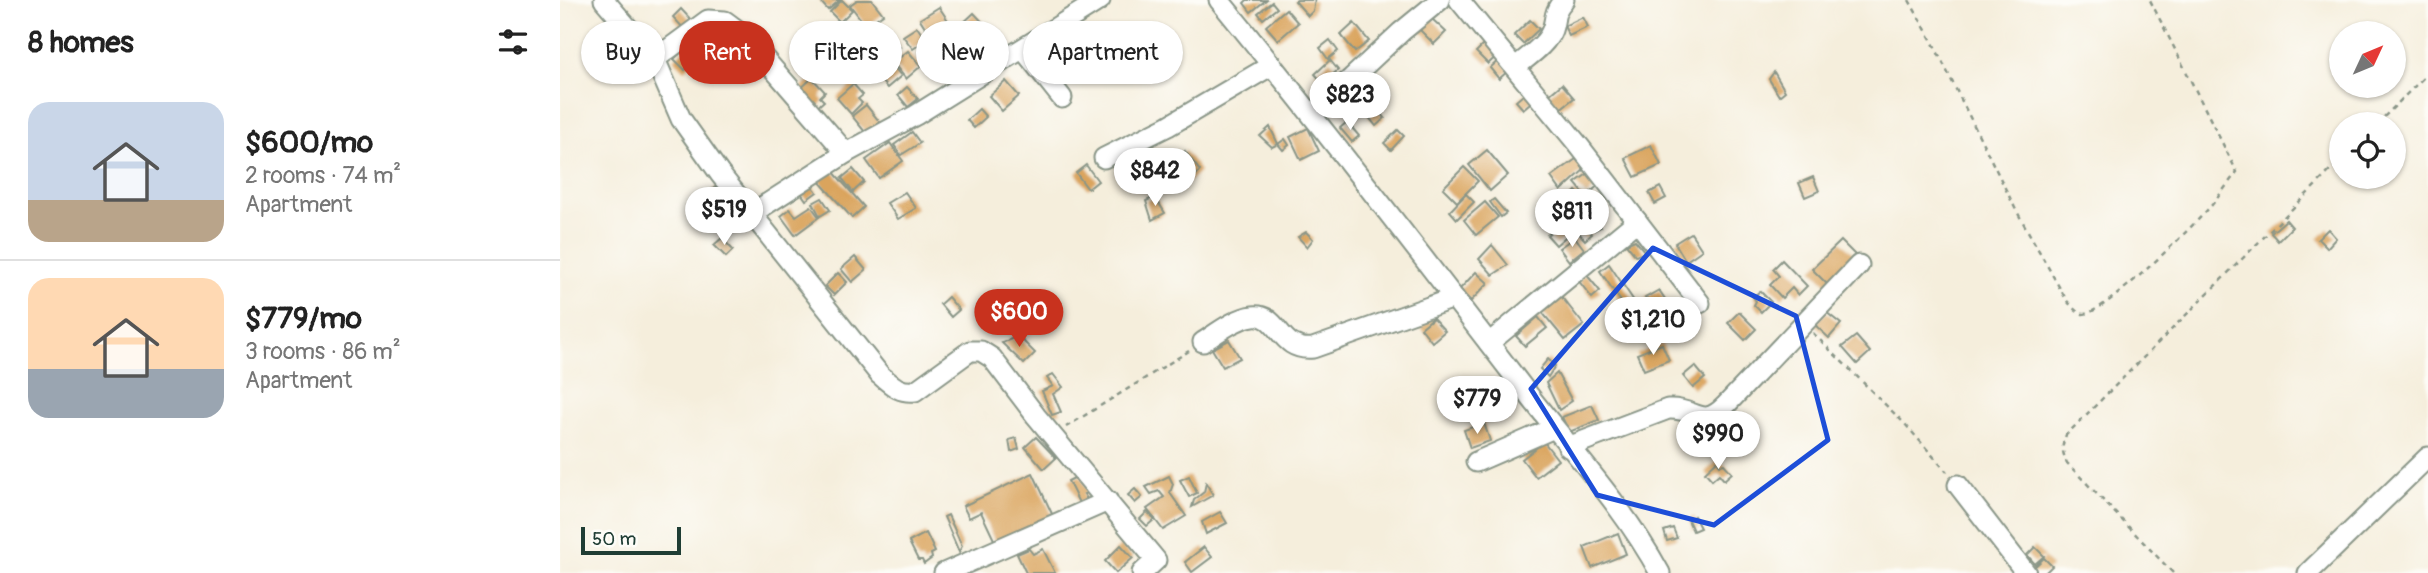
<!DOCTYPE html>
<html lang="en">
<head>
<meta charset="utf-8">
<style>
  body { margin:0; font-family:Pangolin,sans-serif; background:#f6f6f6; color:#222; height:100vh; display:flex; flex-direction:column; font-size:26px; white-space:nowrap }
  * { box-sizing:border-box; margin:0 }
  p { font-size:23px; color:#767676 }
  .icon { flex:none; width:38px; height:38px; fill:none; stroke:currentColor; stroke-width:2; stroke-linecap:round; stroke-linejoin:round }
  .map { position:relative; flex:1; overflow:hidden }
  .panel { display:flex; flex-direction:column; background:#fff; width:560px }
  .panel>* { flex:none }
  .banner { position:absolute; left:21px; top:21px; width:665px; height:63px; display:flex; gap:14px }
  .needle { width:46px; rotate:46deg }
  .buttons { position:absolute; left:1769px; top:21px; display:grid; gap:14px }
  .buttons a { display:grid; place-items:center; width:77px; height:77px; border-radius:50%; background:#fff; box-shadow:0 2px 5px #0004; font-size:35px }
  .scale { position:absolute; left:21px; bottom:18px; width:100px; box-sizing:border-box; padding-left:7px; border:4px solid #1f3d34; border-top:0; font-size:19px; line-height:24px; white-space:nowrap; color:#1f3d34; -webkit-text-stroke:5px #fdfcf7; paint-order:stroke }
  .price { position:absolute; translate:-50% -60px; padding:0 16px; border-radius:24px; background:#fff; color:#222; font-size:23px; line-height:46px; filter:drop-shadow(0 2px 4px #0008) }
  .price::after { content:''; position:absolute; left:50%; top:42px; width:21px; height:16px; margin-left:-10px; background:inherit; clip-path:polygon(0 0,100% 0,50% 100%) }
  .price.current { background:#c8321e; color:#fff }
  ul { padding:0; list-style:none }
  li { display:flex; align-items:center; gap:21px; height:175px; padding:0 28px }
  li+li { border-top:2px solid #e0e0e0 }
  li span { display:grid; place-items:center; flex:none; width:196px; height:140px; border-radius:21px; color:#555 }
  li>.icon { margin-inline-start:auto }
  span .icon { width:84px; height:84px; fill:#fffc; stroke-width:1 }
  li b { font-size:30px }
  h2 { display:flex; justify-content:space-between; align-items:center; height:84px; padding:0 28px; font-size:30px }
  .chip { padding:0 24px; border-radius:32px; background:#fff; box-shadow:0 2px 5px #0004; font-size:24px; line-height:63px }
  .chip.current { background:#c8321e; color:#fff }
  main { display:flex; flex:1; min-height:0 }
  .map>svg:first-child { display:block }
</style>
</head>
<body>
<main>
<section class="panel">
<h2>8 homes<svg class="icon" aria-label="filters" viewBox="0 0 24 24"><path d="M4 7h16M4 17h16"/><circle cx="9" cy="7" r="2"/><circle cx="15" cy="17" r="2"/></svg></h2>
<ul>
<li><span style="background:linear-gradient(#c9d6e8 70%,#b9a48a 0)"><svg class="icon" aria-label="home" viewBox="0 0 24 24"><path d="M3 11l9-7 9 7M6 9v11h12V9"/></svg></span><div><b>$600/mo</b><p>2 rooms · 74 m²</p><p>Apartment</p></div></li>
<li><span style="background:linear-gradient(#ffd9b3 65%,#9aa5b1 0)"><svg class="icon" aria-label="home" viewBox="0 0 24 24"><path d="M3 11l9-7 9 7M6 9v11h12V9"/></svg></span><div><b>$779/mo</b><p>3 rooms · 86 m²</p><p>Apartment</p></div></li>
</ul>
</section>
<div class="map">
<svg width="1868" height="573" viewBox="0 0 1868 573">
  <rect width="100%" height="100%" fill="#fdfcf7"/>
  <filter id="ink" filterUnits="userSpaceOnUse"><feTurbulence type="fractalNoise" baseFrequency=".0143" numOctaves="2"/><feDisplacementMap in="SourceGraphic" scale="14" xChannelSelector="R" yChannelSelector="G"/><feConvolveMatrix kernelMatrix="1 2 1 2 8 2 1 2 1" color-interpolation-filters="sRGB"/></filter>
  <filter id="wash" filterUnits="userSpaceOnUse"><feTurbulence type="fractalNoise" baseFrequency=".00686" numOctaves="4" result="noise"/><feDisplacementMap in="SourceGraphic" scale="28" xChannelSelector="R" yChannelSelector="G"/><feGaussianBlur stdDeviation="1.57" result="paint"/><feColorMatrix in="noise" values="0 0 0 0 0 0 0 0 0 0 0 0 0 0 0 0 0 1.4 0 .05"/><feComposite in="paint" operator="in"/></filter>
  <g filter="url(#wash)">
    <rect width="100%" height="100%" fill="#f5eedc"/>
    <g id="blocks">
      <g fill="#daa45d">
        <polygon points="259,0 280,0 268,10"/>
        <polygon points="282,0 292,10 280,22 270,12"/>
        <polygon points="297,0 312,0 323,14 306,26 290,5"/>
        <polygon points="687,0 706,0 691,12 684,3"/>
        <polygon points="737,0 755,0 753,11 748,16 735,1"/>
        <polygon points="712,2 717,8 703,19 698,13"/>
        <polygon points="379,7 389,22 376,30 373,26 367,30 360,19"/>
        <polygon points="121,9 134,23 126,31 113,17"/>
        <polygon points="726,9 738,23 718,40 706,26"/>
        <polygon points="414,13 428,28 415,39 402,24"/>
        <polygon points="1023,17 1028,27 1009,36 1004,26"/>
        <polygon points="871,18 886,32 874,44 859,29"/>
        <polygon points="970,20 979,29 963,44 954,35"/>
        <polygon points="393,23 401,38 380,50 372,35"/>
        <polygon points="794,23 809,41 795,52 781,35"/>
        <polygon points="299,24 311,38 298,50 286,36"/>
        <polygon points="317,24 325,35 317,40 309,29"/>
        <polygon points="357,27 366,40 353,49 343,36"/>
        <polygon points="332,36 340,47 331,53 323,43"/>
        <polygon points="280,39 309,70 295,84 265,52"/>
        <polygon points="401,39 411,54 397,63 387,49"/>
        <polygon points="313,40 322,48 311,59 302,50"/>
        <polygon points="770,40 778,51 768,59 760,48"/>
        <polygon points="928,40 940,53 928,64 916,52"/>
        <polygon points="124,50 135,60 125,70 114,59"/>
        <polygon points="348,51 361,66 346,79 333,63"/>
        <polygon points="257,53 271,69 261,78 247,62"/>
        <polygon points="412,57 419,65 410,73 403,65"/>
        <polygon points="328,59 341,76 327,88 313,71"/>
        <polygon points="940,59 949,70 939,79 930,68"/>
        <polygon points="770,60 778,70 763,83 755,74"/>
        <polygon points="1214,72 1225,91 1219,96 1209,79"/>
        <polygon points="252,78 265,92 260,97 264,101 254,110 236,93"/>
        <polygon points="446,81 459,96 442,111 429,96"/>
        <polygon points="293,84 303,95 298,99 302,103 291,114 277,98"/>
        <polygon points="1002,84 1014,98 1000,109 989,95"/>
        <polygon points="347,87 358,99 348,107 338,95"/>
        <polygon points="969,90 976,98 963,109 956,101"/>
        <polygon points="306,105 323,126 309,137 292,116"/>
        <polygon points="817,108 825,118 816,126 808,116"/>
        <polygon points="419,109 426,117 414,128 407,120"/>
        <polygon points="787,122 799,136 792,142 780,128"/>
        <polygon points="710,127 718,144 725,139 729,145 723,150 718,144 712,147 700,136"/>
        <polygon points="748,128 759,151 741,160 730,137"/>
        <polygon points="838,130 844,136 831,150 824,143"/>
        <polygon points="352,132 360,143 341,155 334,145"/>
        <polygon points="330,143 343,161 319,178 306,160"/>
        <polygon points="1091,145 1101,165 1075,177 1065,158"/>
        <polygon points="927,150 948,175 930,191 909,165"/>
        <polygon points="625,151 640,171 626,185 613,167"/>
        <polygon points="1016,159 1025,169 1001,191 991,177"/>
        <polygon points="526,165 538,181 528,189 516,173"/>
        <polygon points="904,167 918,181 897,202 883,188"/>
        <polygon points="293,169 304,182 293,192 282,178"/>
        <polygon points="272,170 304,207 292,218 259,181"/>
        <polygon points="1030,172 1040,184 1026,196 1015,183"/>
        <polygon points="1253,177 1259,191 1245,197 1239,183"/>
        <polygon points="162,180 175,197 152,216 141,201"/>
        <polygon points="250,183 257,192 246,200 239,190"/>
        <polygon points="1100,187 1106,198 1095,204 1089,193"/>
        <polygon points="1016,191 1025,200 1010,215 1001,206"/>
        <polygon points="345,192 356,208 338,219 327,203"/>
        <polygon points="906,194 914,202 897,219 890,211"/>
        <polygon points="595,197 605,213 592,220 586,201"/>
        <polygon points="262,198 270,210 260,216 253,203"/>
        <polygon points="934,199 946,213 941,217 930,202"/>
        <polygon points="177,200 188,214 165,233 154,218"/>
        <polygon points="925,202 938,217 916,235 904,220"/>
        <polygon points="251,206 259,217 235,235 221,216 230,209 236,216"/>
        <polygon points="1035,215 1041,227 1034,230 1029,218"/>
        <polygon points="1726,220 1732,227 1718,241 1711,233"/>
        <polygon points="1003,222 1011,232 996,245 987,235"/>
        <polygon points="1024,225 1032,234 1025,240 1017,231"/>
        <polygon points="1768,229 1776,238 1767,248 1758,239"/>
        <polygon points="746,232 753,239 747,247 738,237"/>
        <polygon points="1131,233 1142,250 1126,261 1115,243"/>
        <polygon points="1015,237 1024,249 1009,261 999,248"/>
        <polygon points="162,238 173,250 166,257 154,245"/>
        <polygon points="1075,240 1085,252 1076,256 1066,244"/>
        <polygon points="1281,241 1296,256 1267,284 1252,269"/>
        <polygon points="932,245 948,265 933,275 919,259"/>
        <polygon points="295,257 306,270 292,282 281,269"/>
        <polygon points="1222,260 1247,286 1238,295 1232,288 1222,298 1210,285 1219,276 1213,269"/>
        <polygon points="1049,264 1076,304 1067,310 1040,271"/>
        <polygon points="916,272 928,283 911,301 899,290"/>
        <polygon points="278,273 287,282 274,295 265,286"/>
        <polygon points="1026,274 1040,291 1032,298 1018,280"/>
        <polygon points="1099,290 1105,299 1091,307 1085,298"/>
        <polygon points="1200,291 1211,302 1201,312 1194,305 1196,301 1193,297"/>
        <polygon points="1000,295 1024,325 1005,340 981,311"/>
        <polygon points="388,297 399,310 391,317 380,304"/>
        <polygon points="1179,312 1196,329 1185,340 1168,323"/>
        <polygon points="1266,312 1281,324 1269,338 1255,325"/>
        <polygon points="978,317 987,328 965,346 956,336"/>
        <polygon points="873,318 885,331 872,342 861,328"/>
        <polygon points="458,336 475,353 464,364 442,343"/>
        <polygon points="1296,336 1310,352 1297,364 1282,347"/>
        <polygon points="669,340 680,358 663,367 652,349"/>
        <polygon points="1102,344 1109,360 1084,370 1077,354"/>
        <polygon points="988,359 995,366 988,377 980,369"/>
        <polygon points="1135,366 1145,378 1133,388 1123,376"/>
        <polygon points="997,373 1012,401 999,410 986,383"/>
        <polygon points="493,374 503,387 493,394 501,412 492,415 482,391 493,386 487,378"/>
        <polygon points="1032,405 1039,420 1009,432 1002,417"/>
        <polygon points="924,423 930,441 910,448 904,430"/>
        <polygon points="476,437 496,458 484,469 465,447"/>
        <polygon points="456,438 459,449 451,452 449,440"/>
        <polygon points="984,442 998,460 976,477 962,459"/>
        <polygon points="1157,461 1160,465 1164,464 1172,473 1164,480 1159,474 1152,480 1145,472"/>
        <polygon points="473,473 493,516 436,544 421,512 409,518 403,506"/>
        <polygon points="520,475 529,492 524,494 527,499 519,503 508,481"/>
        <polygon points="609,476 613,484 610,493 626,516 603,530 587,509 604,497 599,491 591,494 586,487"/>
        <polygon points="629,476 637,493 629,497 620,480"/>
        <polygon points="646,483 653,495 632,507 634,500 644,492"/>
        <polygon points="575,489 582,497 575,503 568,495"/>
        <polygon points="587,512 595,519 587,526 580,519"/>
        <polygon points="660,512 667,523 646,534 642,522"/>
        <polygon points="388,515 402,546 399,552 384,517"/>
        <polygon points="1134,516 1140,528 1133,531 1128,520"/>
        <polygon points="1113,528 1117,538 1107,541 1104,531"/>
        <polygon points="366,533 375,552 371,554 372,558 364,564 362,560 358,560 349,542"/>
        <polygon points="1058,533 1066,554 1032,568 1024,547"/>
        <polygon points="561,545 573,558 556,573 545,561"/>
        <polygon points="644,547 652,557 632,572 625,562"/>
        <polygon points="1475,547 1484,556 1475,564 1467,555"/>
        <polygon points="469,549 473,554 483,549 495,573 466,573 457,554"/>
        <polygon points="1484,558 1492,566 1485,573 1472,573 1470,571"/>
      </g>
    </g>
  </g>
  <g filter="url(#ink)">
    <use href="#blocks" fill-opacity="0" stroke="#8a9688" stroke-width="2"/>
    <g fill="none" stroke-linecap="round" stroke-linejoin="round">
      <defs>
        <g id="minor">
          <path d="M 44,0 L 95,59 L 121,119 L 160,174 L 320,375 C 332,385 339,393 355,391 L 410,351 L 421,351 L 432,358 L 476,416 L 596,560 L 582,573"/>
          <path d="M 659,0 C 762,126 862,256 961,385 C 1008,447 1063,505 1100,573"/>
          <polyline points="899,0 1020,147 1140,303"/>
          <polyline points="463,49 502,98"/>
          <polyline points="95,59 148,20 165,21 184,35 286,153"/>
          <path d="M 956,67 C 967,57 982,48 989,36 C 998,22 990,15 1004,0"/>
          <polyline points="752,115 841,32 880,0"/>
          <polyline points="544,158 608,126 712,65"/>
          <polyline points="191,214 286,153 356,115 540,0"/>
          <path d="M 643,342 C 657,333 676,318 693,316 C 720,313 718,352 753,348 L 894,298"/>
          <polyline points="929,343 1077,221"/>
          <path d="M 1008,447 L 1108,409 C 1136,407 1141,430 1165,406 L 1299,265"/>
          <polyline points="916,462 994,428"/>
          <polyline points="1398,485 1466,573"/>
          <polyline points="384,573 548,501"/>
          <polyline points="1748,573 1868,457"/>
        </g>
      </defs>
      <use href="#minor" stroke="#8a9688" stroke-width="23"/>
      <g stroke="#8a9688" stroke-width="2.5" stroke-dasharray="5 5" stroke-linecap="butt">
        <path d="M 1349,0 L 1372,41 L 1455,208 L 1507,301 C 1512,306 1516,313 1523,314 C 1545,314 1633,226 1651,206 C 1660,195 1668,183 1677,172 L 1590,0"/>
        <polyline points="1817,124 1868,73"/>
        <polyline points="1253,333 1345,424 1387,472"/>
        <polyline points="506,427 629,351"/>
        <path d="M 1613,573 L 1507,463 C 1502,452 1501,446 1506,435 L 1782,159"/>
      </g>
      <use href="#minor" stroke="#fff" stroke-width="19"/>
    </g>
  </g>
  <path fill="none" stroke="#1d4ed8" stroke-width="5" stroke-linejoin="round" d="M 1093,248 L 1236,316 L 1268,440 L 1154,525 L 1037,495 L 971,389 Z"/>
</svg>
<div class="buttons">
<a><svg class="needle" viewBox="-14 -14 28 28"><path d="M0-13l5 13h-10z" fill="#e53935"/><path d="M0 13l5-13h-10z" fill="#767676"/></svg></a>
<a><svg class="icon" aria-label="locate" viewBox="0 0 24 24"><circle cx="12" cy="12" r="6"/><path d="M12 2v4M12 18v4M2 12h4M18 12h4"/></svg></a>
</div>
<div class="scale">50 m</div>
<b class="price" style="left:790px;top:132px">$823</b>
<b class="price" style="left:595px;top:208px">$842</b>
<b class="price" style="left:164px;top:247px">$519</b>
<b class="price" style="left:1012px;top:249px">$811</b>
<b class="price current" style="left:459px;top:349px">$600</b>
<b class="price" style="left:1093px;top:357px">$1,210</b>
<b class="price" style="left:917px;top:436px">$779</b>
<b class="price" style="left:1158px;top:471px">$990</b>
<div class="banner">
<a class="chip">Buy</a>
<a class="chip current">Rent</a>
<a class="chip">Filters</a>
<a class="chip">New</a>
<a class="chip">Apartment</a>
</div>
</div>
</main>
</body>
</html>
